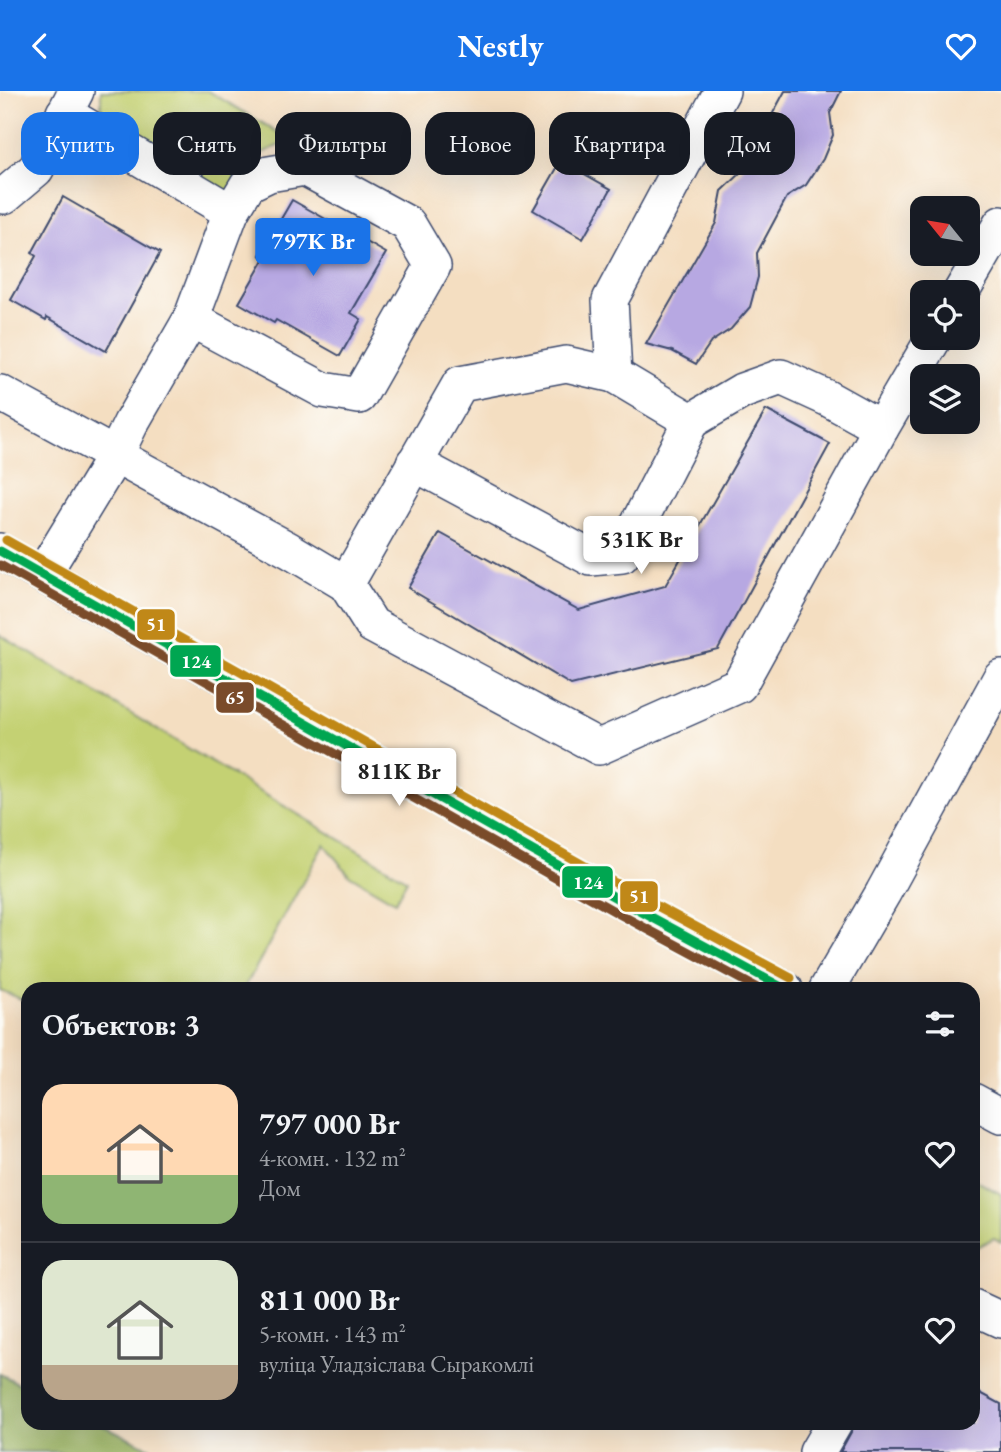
<!DOCTYPE html>
<html lang="ru">
<head>
<meta charset="utf-8">
<style>
  body { margin:0; font-family:"EB Garamond",serif; background:#20242c; color:#f1f3f6; height:100vh; display:flex; flex-direction:column; font-size:26px; white-space:nowrap }
  * { box-sizing:border-box; margin:0 }
  p { font-size:23px; color:#9ea1a6 }
  .icon { flex:none; width:38px; height:38px; fill:none; stroke:currentColor; stroke-width:2; stroke-linecap:round; stroke-linejoin:round }
  .map { position:relative; flex:1; overflow:hidden }
  .sheet { position:absolute; left:21px; top:891px; width:959px; height:448px; display:flex; flex-direction:column; background:#171b24; border-radius:21px; box-shadow:0 7px 28px #0002 }
  .sheet>* { flex:none }
  .guide { position:absolute; left:21px; top:21px; width:959px; height:63px; display:flex; gap:14px }
  .needle { width:46px; rotate:300deg }
  .fabs { position:absolute; left:910px; top:105px; display:grid; gap:14px }
  .fabs a { display:grid; place-items:center; width:70px; height:70px; border-radius:14px; background:#171b24; box-shadow:0 7px 28px #0002; font-size:35px }
  .price { position:absolute; translate:-50% -60px; padding:0 16px; border-radius:7px; background:#fff; color:#222; font-size:23px; line-height:46px; filter:drop-shadow(0 2px 4px #0008) }
  .price::after { content:''; position:absolute; left:50%; top:42px; width:21px; height:16px; margin-left:-10px; background:inherit; clip-path:polygon(0 0,100% 0,50% 100%) }
  .price.current { background:#1a73e8; color:#fff }
  ul { padding:0; list-style:none }
  li { display:flex; align-items:center; gap:21px; height:175px; padding:0 21px }
  li+li { border-top:2px solid #363941 }
  li span { display:grid; place-items:center; flex:none; width:196px; height:140px; border-radius:21px; color:#555 }
  li>.icon { margin-inline-start:auto }
  span .icon { width:84px; height:84px; fill:#fffc; stroke-width:1 }
  li b { font-size:30px }
  h2 { display:flex; justify-content:space-between; align-items:center; height:84px; padding:0 21px; font-size:30px }
  .pill { padding:0 24px; border-radius:21px; background:#171b24; box-shadow:0 7px 28px #0002; font-size:24px; line-height:63px }
  .pill.current { background:#1a73e8; color:#fff }
  header { display:flex; justify-content:space-between; align-items:center; height:91px; padding:0 21px; background:#1a73e8; color:#fff; font-size:32px; font-weight:700 }
  .map>svg:first-child { display:block }
</style>
</head>
<body>
<header><svg class="icon" aria-label="back" viewBox="0 0 24 24"><path d="M15 5l-7 7 7 7"/></svg>Nestly<svg class="icon" aria-label="heart" viewBox="0 0 24 24"><path d="M12 20l-8-8c-3-5 5-10 8-4 3-6 11-1 8 4z"/></svg></header>
<div class="map">
<svg width="1001" height="1361" viewBox="0 0 1001 1361">
  <rect width="100%" height="100%" fill="#fdfcf7"/>
  <filter id="ink" filterUnits="userSpaceOnUse"><feTurbulence type="fractalNoise" baseFrequency=".0143" numOctaves="2"/><feDisplacementMap in="SourceGraphic" scale="14" xChannelSelector="R" yChannelSelector="G"/><feConvolveMatrix kernelMatrix="1 2 1 2 8 2 1 2 1" color-interpolation-filters="sRGB"/></filter>
  <filter id="wash" filterUnits="userSpaceOnUse"><feTurbulence type="fractalNoise" baseFrequency=".00686" numOctaves="4" result="noise"/><feDisplacementMap in="SourceGraphic" scale="28" xChannelSelector="R" yChannelSelector="G"/><feGaussianBlur stdDeviation="1.57" result="paint"/><feColorMatrix in="noise" values="0 0 0 0 0 0 0 0 0 0 0 0 0 0 0 0 0 1.4 0 .05"/><feComposite in="paint" operator="in"/></filter>
  <g filter="url(#wash)">
    <rect width="100%" height="100%" fill="#f4dec1"/>
    <g fill="#c4d173" stroke="#708068" stroke-width="2">
      <polygon points="101,0 208,0 291,49 251,67 227,103 101,29"/>
      <polygon points="0,544 407,789 395,811 349,784 324,753 244,898 28,898 28,911 0,899"/>
      <polygon points="973,1088 1001,1103 1001,1151 994,1147 976,1156 973,1161"/>
    </g>
    <polygon fill="#9bb365" stroke="#5b7162" stroke-width="2" points="0,1283 28,1297 28,1332 99,1332 158,1361 0,1361"/>
    <g id="blocks">
      <g fill="#b7a8e2">
        <polygon points="785,0 841,0 830,22 833,44 823,68 806,94 787,106 757,162 758,186 750,216 731,238 711,251 696,273 672,260 646,253 716,132 722,100 740,83"/>
        <polygon points="561,70 611,98 583,148 533,119"/>
        <polygon points="63,106 160,162 106,260 47,226 46,229 11,209 36,165 32,162"/>
        <polygon points="292,109 386,162 351,222 361,228 340,265 276,229 274,232 239,212 265,167 260,164"/>
        <polygon points="766,319 830,353 718,558 571,594 408,497 440,442 579,519 665,495"/>
        <polygon points="973,1298 1001,1313 1001,1361 840,1361 856,1332 973,1332"/>
      </g>
    </g>
  </g>
  <g filter="url(#ink)">
    <use href="#blocks" fill-opacity="0" stroke="#3c496d" stroke-width="2"/>
    <g fill="none" stroke-linecap="round" stroke-linejoin="round">
      <defs>
        <g id="minor">
          <polyline points="722,0 610,209 614,284 691,330 742,300 781,286 827,307 881,337"/>
          <polyline points="64,22 231,121"/>
          <polyline points="0,103 4,105 36,78 76,0"/>
          <polyline points="961,201 1001,133"/>
          <polyline points="0,302 289,459 346,493 460,293 566,273 614,284"/>
          <polyline points="414,372 591,467 622,464 691,330"/>
          <polyline points="0,460 627,813 785,898"/>
          <polyline points="43,483 115,365 131,332 191,228 231,121 248,93 269,83 305,77 408,133 433,175 359,305 323,299 191,228"/>
          <polyline points="346,493 372,534 599,656 739,594 881,337 934,247"/>
          <polyline points="827,898 883,802 1001,586"/>
          <polyline points="973,1010 1001,1025"/>
          <polyline points="973,1216 1001,1229"/>
          <polyline points="817,1361 834,1332"/>
        </g>
      </defs>
      <use href="#minor" stroke="#3c496d" stroke-width="38"/>
      <use href="#minor" stroke="#fff" stroke-width="35"/>
      <defs>
        <polyline id="bus-1" points="0,460 627,813 785,898"/>
        <polyline id="bus-2" points="0,474 621,824 759,898"/>
        <polyline id="bus-3" points="6,449 633,802 791,887"/>
      </defs>
      <use href="#bus-1" stroke="#fdfcf7" stroke-width="14"/>
      <use href="#bus-2" stroke="#fdfcf7" stroke-width="14"/>
      <use href="#bus-3" stroke="#fdfcf7" stroke-width="14"/>
      <use href="#bus-1" stroke="#00a651" stroke-width="9"/>
      <use href="#bus-2" stroke="#7a4b2a" stroke-width="9"/>
      <use href="#bus-3" stroke="#c08818" stroke-width="9"/>
    </g>
  </g>
  <g stroke="#fdfcf7" stroke-width="2.5">
    <rect x="136" y="517" width="40" height="33" rx="7" fill="#c08818"/>
    <rect x="169" y="553" width="53" height="34" rx="7" fill="#00a651"/>
    <rect x="215" y="590" width="40" height="33" rx="7" fill="#7a4b2a"/>
    <rect x="561" y="774" width="53" height="34" rx="7" fill="#00a651"/>
    <rect x="619" y="789" width="40" height="33" rx="7" fill="#c08818"/>
  </g>
  <g font-size="19" text-anchor="middle" font-weight="bold" fill="#fff">
    <text x="156" y="540">51</text>
    <text x="196" y="577">124</text>
    <text x="235" y="613">65</text>
    <text x="588" y="798">124</text>
    <text x="639" y="812">51</text>
  </g>
</svg>
<div class="fabs">
<a><svg class="needle" viewBox="-14 -14 28 28"><path d="M0-13l5 13h-10z" fill="#e53935"/><path d="M0 13l5-13h-10z" fill="#9ea1a6"/></svg></a>
<a><svg class="icon" aria-label="locate" viewBox="0 0 24 24"><circle cx="12" cy="12" r="6"/><path d="M12 2v4M12 18v4M2 12h4M18 12h4"/></svg></a>
<a><svg class="icon" aria-label="layers" viewBox="0 0 24 24"><path d="M12 4l9 5-9 5-9-5zM3 14l9 5 9-5"/></svg></a>
</div>
<b class="price current" style="left:313px;top:187px">797K Br</b>
<b class="price" style="left:641px;top:485px">531K Br</b>
<b class="price" style="left:399px;top:717px">811K Br</b>
<div class="guide">
<a class="pill current">Купить</a>
<a class="pill">Снять</a>
<a class="pill">Фильтры</a>
<a class="pill">Новое</a>
<a class="pill">Квартира</a>
<a class="pill">Дом</a>
</div>
<section class="sheet">
<h2>Объектов: 3<svg class="icon" aria-label="filters" viewBox="0 0 24 24"><path d="M4 7h16M4 17h16"/><circle cx="9" cy="7" r="2"/><circle cx="15" cy="17" r="2"/></svg></h2>
<ul>
<li><span style="background:linear-gradient(#ffd9b3 65%,#8fb573 0)"><svg class="icon" aria-label="home" viewBox="0 0 24 24"><path d="M3 11l9-7 9 7M6 9v11h12V9"/></svg></span><div><b>797 000 Br</b><p>4-комн. · 132 m²</p><p>Дом</p></div><svg class="icon" aria-label="heart" viewBox="0 0 24 24"><path d="M12 20l-8-8c-3-5 5-10 8-4 3-6 11-1 8 4z"/></svg></li>
<li><span style="background:linear-gradient(#dfe7d0 75%,#b9a48a 0)"><svg class="icon" aria-label="home" viewBox="0 0 24 24"><path d="M3 11l9-7 9 7M6 9v11h12V9"/></svg></span><div><b>811 000 Br</b><p>5-комн. · 143 m²</p><p>вуліца Уладзіслава Сыракомлі</p></div><svg class="icon" aria-label="heart" viewBox="0 0 24 24"><path d="M12 20l-8-8c-3-5 5-10 8-4 3-6 11-1 8 4z"/></svg></li>
</ul>
</section>
</div>
</body>
</html>
